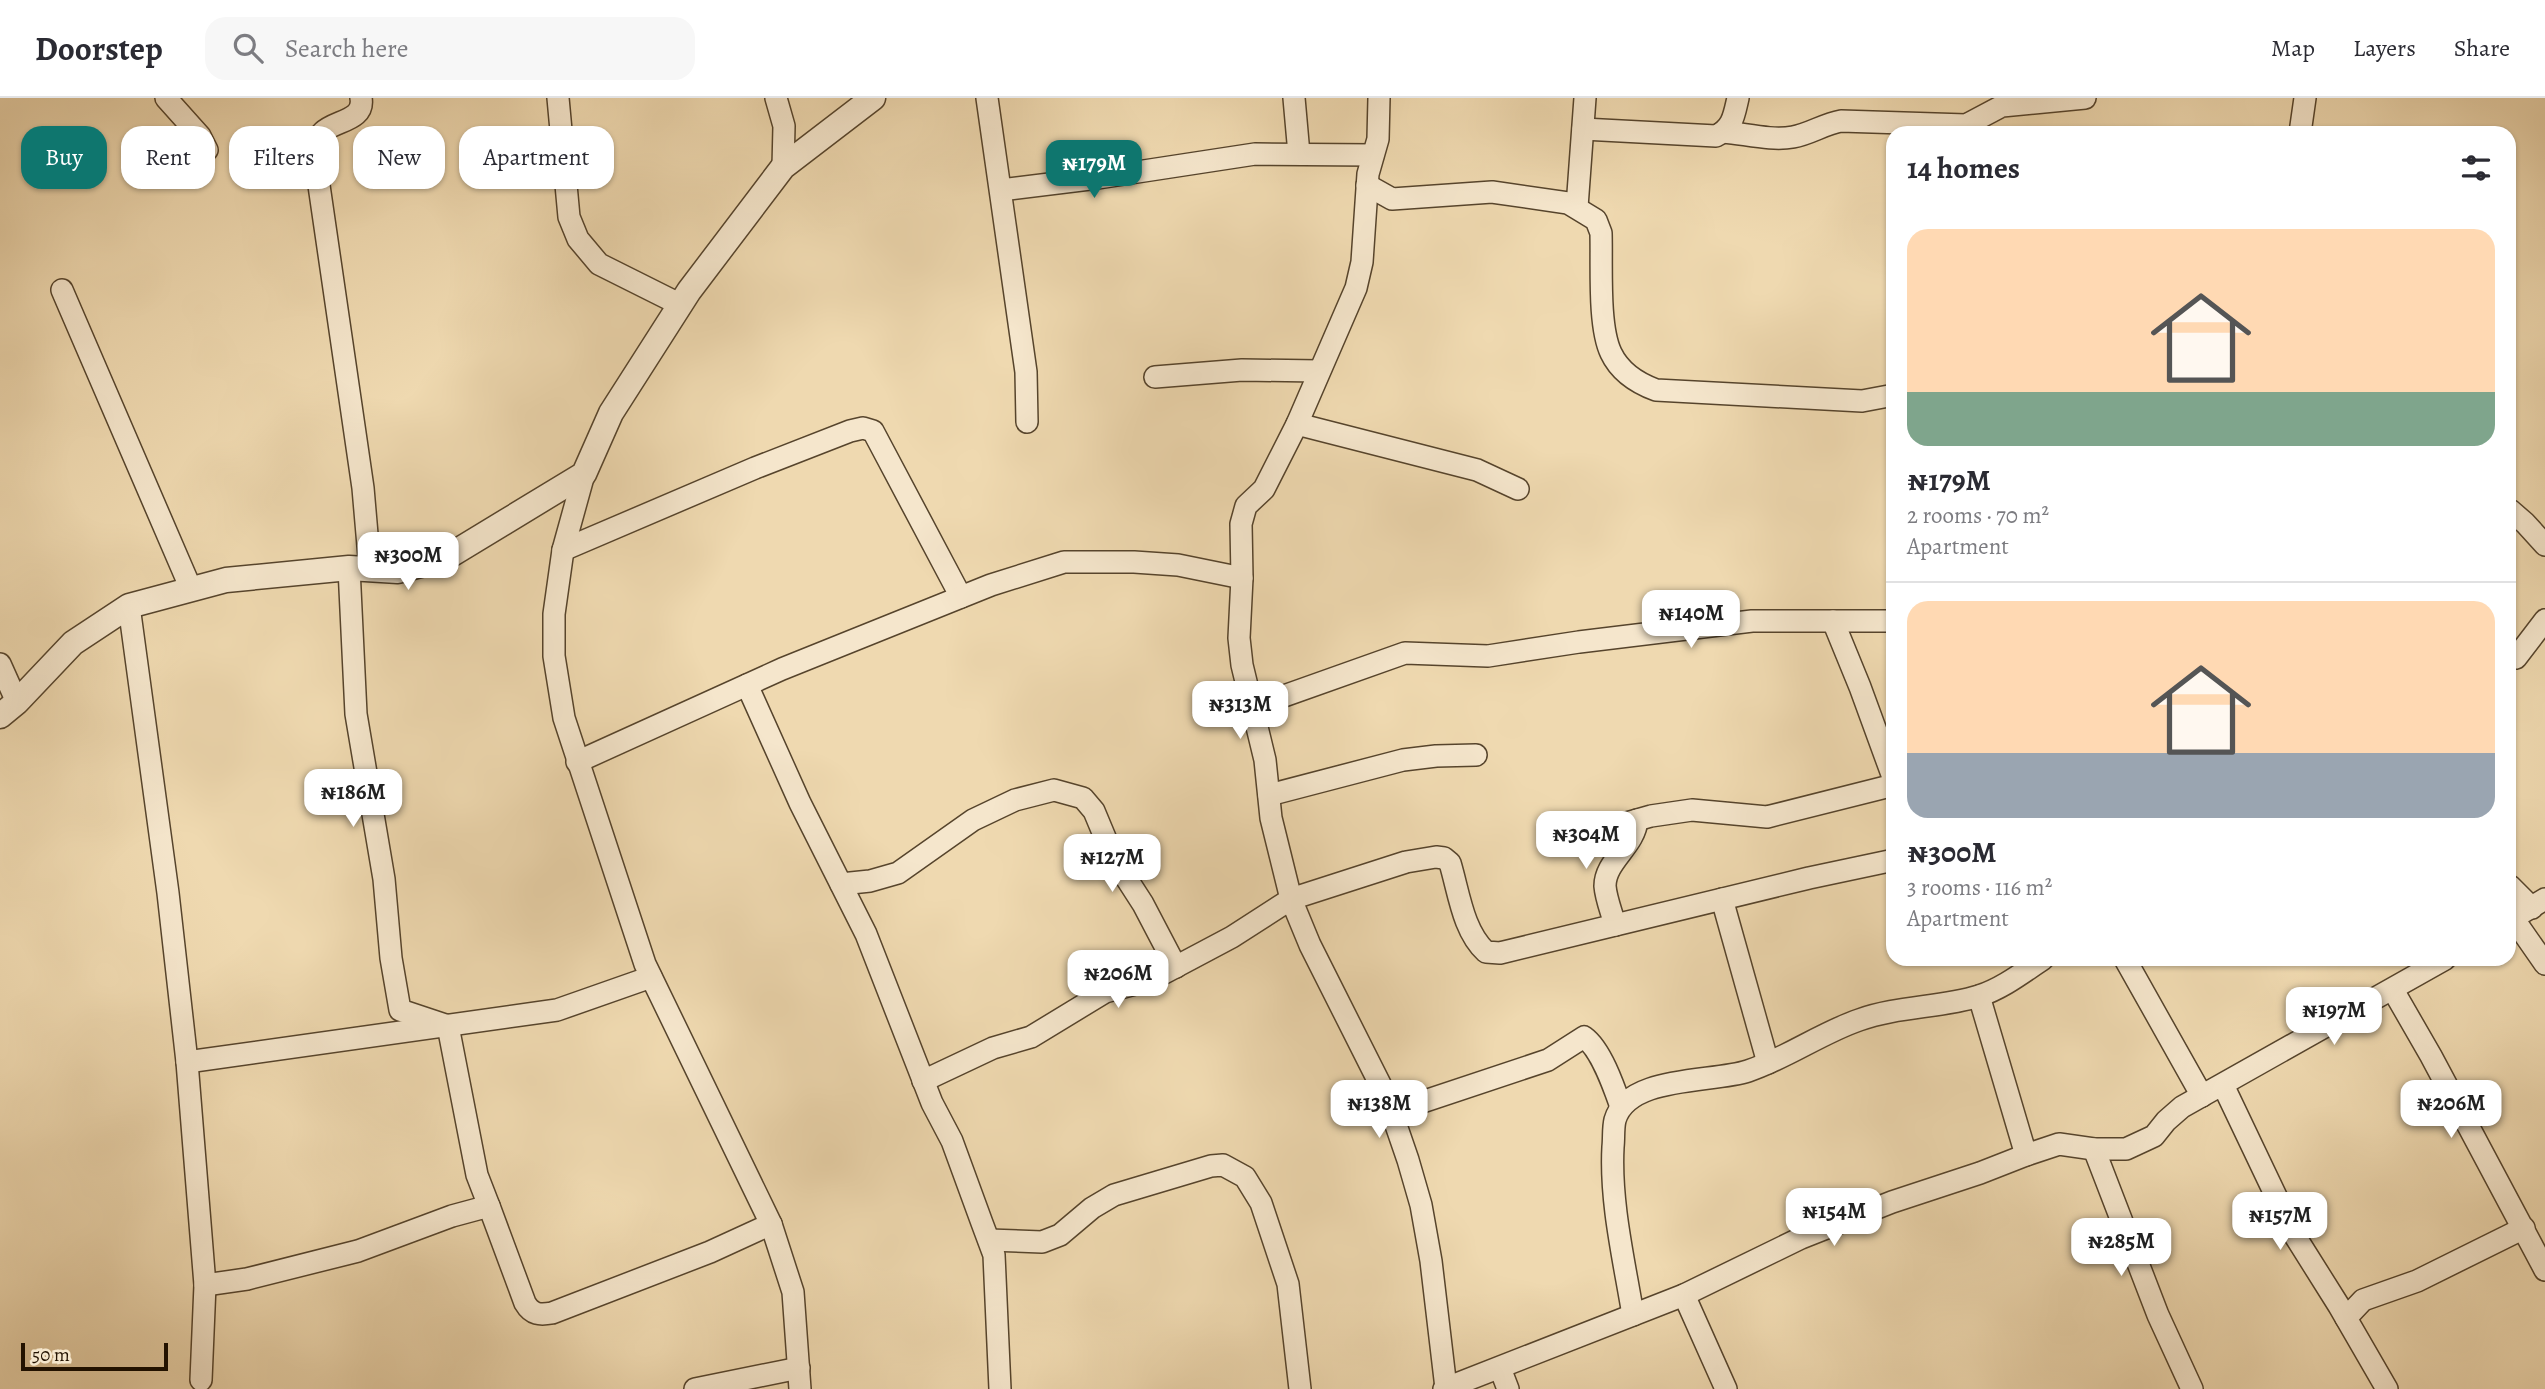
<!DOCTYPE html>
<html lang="en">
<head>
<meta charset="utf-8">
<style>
  body { margin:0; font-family:Alegreya,serif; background:#f7f7f7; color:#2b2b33; height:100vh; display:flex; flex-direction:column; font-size:26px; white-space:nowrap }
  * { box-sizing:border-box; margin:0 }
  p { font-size:23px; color:#7c7c81 }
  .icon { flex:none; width:38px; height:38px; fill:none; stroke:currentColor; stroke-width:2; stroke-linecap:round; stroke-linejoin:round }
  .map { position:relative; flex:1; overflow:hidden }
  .side { position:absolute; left:1886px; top:28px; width:630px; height:840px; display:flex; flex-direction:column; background:#fff; border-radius:21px; box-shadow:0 2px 5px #0004 }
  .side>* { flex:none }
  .top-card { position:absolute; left:21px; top:28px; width:665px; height:63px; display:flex; gap:14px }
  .scale { position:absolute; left:21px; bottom:18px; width:147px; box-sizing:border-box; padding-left:7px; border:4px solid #231200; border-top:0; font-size:19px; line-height:24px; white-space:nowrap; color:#231200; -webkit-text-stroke:5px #f5e6cc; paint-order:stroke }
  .price { position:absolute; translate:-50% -60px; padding:0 16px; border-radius:14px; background:#fff; color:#222; font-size:23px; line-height:46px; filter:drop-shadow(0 2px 4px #0008) }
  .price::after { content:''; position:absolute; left:50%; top:42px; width:21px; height:16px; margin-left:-10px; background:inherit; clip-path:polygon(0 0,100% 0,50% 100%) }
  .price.current { background:#0f766e; color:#fff }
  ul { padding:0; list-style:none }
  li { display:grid; align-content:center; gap:14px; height:371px; padding:0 21px }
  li+li { border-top:2px solid #e1e1e2 }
  li span { display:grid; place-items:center; height:217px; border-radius:21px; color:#555 }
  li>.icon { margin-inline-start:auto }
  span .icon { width:126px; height:126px; fill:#fffc; stroke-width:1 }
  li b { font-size:30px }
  h2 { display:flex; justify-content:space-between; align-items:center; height:84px; padding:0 21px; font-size:30px }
  .pill { padding:0 24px; border-radius:21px; background:#fff; box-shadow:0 2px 5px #0004; font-size:24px; line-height:63px }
  .pill.current { background:#0f766e; color:#fff }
  header { display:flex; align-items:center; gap:42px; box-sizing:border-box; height:98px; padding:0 35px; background:#fff; border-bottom:2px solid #e1e1e2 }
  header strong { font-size:33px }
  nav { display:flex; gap:38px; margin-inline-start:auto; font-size:24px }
  .search { width:490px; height:63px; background:#f7f7f7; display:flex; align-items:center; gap:18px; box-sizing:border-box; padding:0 24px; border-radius:21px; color:#7c7c81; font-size:26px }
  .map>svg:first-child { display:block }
</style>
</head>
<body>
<header>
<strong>Doorstep</strong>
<div class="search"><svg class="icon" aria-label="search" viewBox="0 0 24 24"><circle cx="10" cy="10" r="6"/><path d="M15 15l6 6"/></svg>Search here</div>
<nav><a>Map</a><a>Layers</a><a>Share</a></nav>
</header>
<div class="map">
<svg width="2545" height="1291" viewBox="0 0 2545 1291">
  <rect width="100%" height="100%" fill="#efd9b0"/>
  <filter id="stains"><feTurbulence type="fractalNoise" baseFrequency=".00286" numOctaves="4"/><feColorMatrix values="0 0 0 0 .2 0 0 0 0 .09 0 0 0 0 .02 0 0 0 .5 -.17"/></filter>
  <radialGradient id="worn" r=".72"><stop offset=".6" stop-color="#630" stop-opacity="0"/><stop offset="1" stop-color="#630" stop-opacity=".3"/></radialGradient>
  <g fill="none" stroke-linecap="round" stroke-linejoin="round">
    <defs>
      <g id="minor">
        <polyline points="166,0 200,38 207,52"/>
        <path d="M 361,0 C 365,23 335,22 323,34 C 316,40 316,51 315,60 L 363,390 L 370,471"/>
        <polyline points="558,0 569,119 578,141 599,166 681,207"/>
        <polyline points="776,0 784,28 783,69"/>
        <polyline points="987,0 1026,274 1027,324"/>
        <polyline points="1294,0 1299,56"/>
        <polyline points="1379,0 1378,41 1368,76 1362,164 1356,190 1297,326 1264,391 1246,408 1241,426 1242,480 1239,540 1242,567 1265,662 1271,720 1291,801 1310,847 1386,998 1408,1062 1421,1107 1431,1163 1446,1290"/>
        <path d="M 1583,31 L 1716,38 C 1733,30 1734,17 1738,0"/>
        <path d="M 1724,34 C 1746,36 1772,43 1793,39 C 1810,36 1824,26 1841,23 L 1966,27 L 2002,8 L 2085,0"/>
        <polyline points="2300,35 2305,0"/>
        <path d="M 1367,87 L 1392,101 L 1492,94 L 1568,105 L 1596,122 L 1601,135 C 1602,167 1598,228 1611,255 C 1620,274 1637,285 1656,292 L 1862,303 L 1894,297"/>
        <polyline points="1001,92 1098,80 1255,56 1373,57"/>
        <polyline points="1577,109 1585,0"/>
        <polyline points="62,192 191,491"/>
        <polyline points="1155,279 1242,272 1319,273"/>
        <polyline points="1297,326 1477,372 1518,391"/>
        <polyline points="584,376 563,452 554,516 554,558 564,620 645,866 771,1126 793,1194 800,1291"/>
        <polyline points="2510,412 2525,425 2545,447"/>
        <polyline points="563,452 755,370 850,333 863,330 873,333 961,499"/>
        <polyline points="349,470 356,616 384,781 391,860 400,912 448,928"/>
        <polyline points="129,508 168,795 187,964 205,1187 201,1282"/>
        <polyline points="1833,523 1860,589 1894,682"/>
        <polyline points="2516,560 2545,522"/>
        <polyline points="0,566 17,604"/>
        <polyline points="747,587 800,705 866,836 932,1005 952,1043 982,1125 994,1157 1000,1291"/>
        <polyline points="1253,609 1405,555 1488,558 1579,544 1752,523 1894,523"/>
        <polyline points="577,664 782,571 991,487 1064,464 1134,464 1178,467 1242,480"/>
        <polyline points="1269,697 1403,662 1436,658 1476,657"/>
        <polyline points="1577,739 1651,718 1692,712 1767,719 1894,687"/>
        <polyline points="841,786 870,783 898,775 973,722 1015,702 1054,692 1083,700 1094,713 1114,761 1143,806 1176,869"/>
        <polyline points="2510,788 2532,810"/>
        <polyline points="1722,801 1768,965"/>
        <polyline points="2513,820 2545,866"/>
        <polyline points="2510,822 2545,801"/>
        <path d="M 1615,827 C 1612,815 1606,801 1605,788 C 1605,763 1635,748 1637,722"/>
        <polyline points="2125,861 2202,998"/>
        <polyline points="2393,892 2431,958 2545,1172"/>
        <polyline points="1979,898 2026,1057"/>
        <polyline points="448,928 477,1077 489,1108"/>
        <polyline points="187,964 557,912 651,879"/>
        <path d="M 923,983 L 993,950 L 1031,939 L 1105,894 L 1151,882 L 1232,839 L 1291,801 L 1406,764 L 1436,759 L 1444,760 L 1450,765 C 1459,795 1463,833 1486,854 L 1500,855 L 1809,780 L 1894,762"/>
        <polyline points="2223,987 2295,1138 2339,1208 2387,1291"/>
        <path d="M 1392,1014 L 1548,962 L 1584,939 C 1601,951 1614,989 1621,1009"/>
        <polyline points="2094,1051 2158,1217 2192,1291"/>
        <polyline points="989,1142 1042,1144 1060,1137 1092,1110 1114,1097 1211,1068 1223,1067 1245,1079 1261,1105 1288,1186 1300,1291"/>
        <path d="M 205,1187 L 247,1181 L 358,1153 L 452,1118 L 489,1108 L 525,1205 C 532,1217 540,1217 552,1215 L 710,1154 L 771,1126"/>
        <polyline points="1684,1197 1726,1291"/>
        <path d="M 1633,1217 C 1624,1162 1610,1104 1613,1049 C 1614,1040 1613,1030 1615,1022 C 1628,977 1712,985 1748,973 C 1787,960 1821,935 1859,922 C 1898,908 1940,910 1979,898 C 2003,890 2022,875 2043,861"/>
        <polyline points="2346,1220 2363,1202 2417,1183 2524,1130"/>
        <polyline points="1500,1270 1508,1291"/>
        <polyline points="695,1291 799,1270"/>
        <polyline points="1444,1291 1684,1197 1801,1140 1892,1104 1980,1075 2026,1057 2059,1046 2094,1051 2126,1051 2154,1038 2166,1023 2182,1009 2445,861"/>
      </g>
      <polyline id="tertiary" points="0,618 17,604 73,545 129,508 226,482 349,470 398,473 444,461 584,376 611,315 689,193 783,69 873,0"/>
    </defs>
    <use href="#minor" stroke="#56442c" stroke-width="24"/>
    <use href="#tertiary" stroke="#56442c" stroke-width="27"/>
    <use href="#minor" stroke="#f5e6cc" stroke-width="21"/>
    <use href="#tertiary" stroke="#f5e6cc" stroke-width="24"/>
  </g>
  <rect width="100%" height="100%" filter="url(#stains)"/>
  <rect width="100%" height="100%" fill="url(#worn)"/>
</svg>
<div class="scale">50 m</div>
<b class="price current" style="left:1094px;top:102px">₦179M</b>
<b class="price" style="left:408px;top:494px">₦300M</b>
<b class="price" style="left:1691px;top:552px">₦140M</b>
<b class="price" style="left:1240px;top:643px">₦313M</b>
<b class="price" style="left:353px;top:731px">₦186M</b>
<b class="price" style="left:1586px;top:773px">₦304M</b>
<b class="price" style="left:1112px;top:796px">₦127M</b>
<b class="price" style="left:1118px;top:912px">₦206M</b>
<b class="price" style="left:2334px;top:949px">₦197M</b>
<b class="price" style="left:1379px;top:1042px">₦138M</b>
<b class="price" style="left:2451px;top:1042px">₦206M</b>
<b class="price" style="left:1834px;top:1150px">₦154M</b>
<b class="price" style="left:2280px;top:1154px">₦157M</b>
<b class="price" style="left:2121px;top:1180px">₦285M</b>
<div class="top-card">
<a class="pill current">Buy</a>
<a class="pill">Rent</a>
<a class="pill">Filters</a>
<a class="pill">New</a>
<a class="pill">Apartment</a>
</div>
<section class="side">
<h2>14 homes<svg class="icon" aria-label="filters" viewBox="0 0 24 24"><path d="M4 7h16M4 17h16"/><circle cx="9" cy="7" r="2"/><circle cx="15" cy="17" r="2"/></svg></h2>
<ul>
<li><span style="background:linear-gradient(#ffd9b3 75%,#7fa58c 0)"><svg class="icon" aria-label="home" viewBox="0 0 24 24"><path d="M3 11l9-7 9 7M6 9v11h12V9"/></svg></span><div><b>₦179M</b><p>2 rooms · 70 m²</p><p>Apartment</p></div></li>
<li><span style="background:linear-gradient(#ffd9b3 70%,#9aa5b1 0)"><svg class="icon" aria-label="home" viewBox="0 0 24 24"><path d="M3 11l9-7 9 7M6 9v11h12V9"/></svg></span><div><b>₦300M</b><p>3 rooms · 116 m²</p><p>Apartment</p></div></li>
</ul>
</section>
</div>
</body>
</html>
